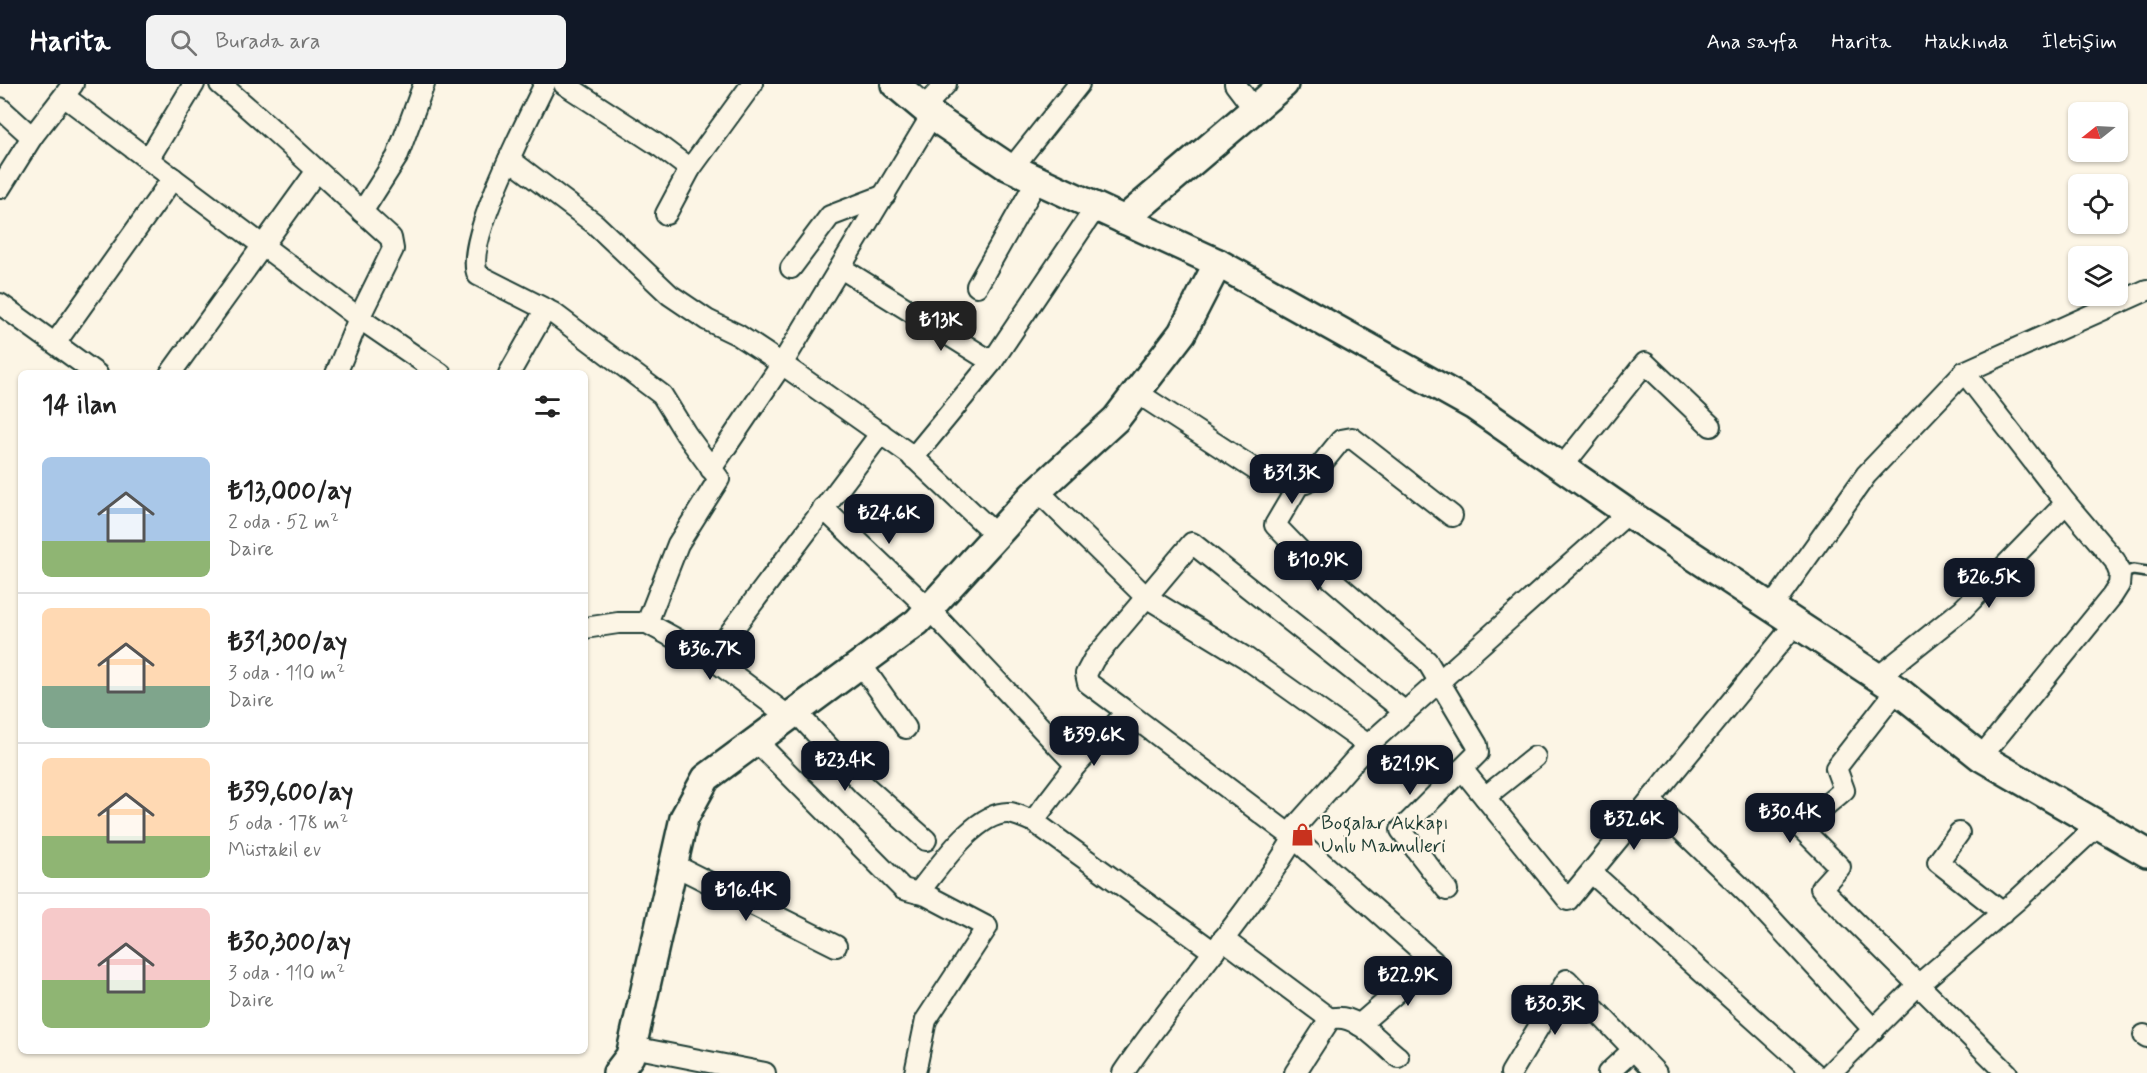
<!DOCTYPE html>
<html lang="tr">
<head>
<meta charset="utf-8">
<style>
  body { margin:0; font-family:Mynerve,sans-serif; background:#f2f2f2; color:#222; height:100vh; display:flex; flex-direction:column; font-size:22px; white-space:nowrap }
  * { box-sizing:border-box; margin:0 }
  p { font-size:20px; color:#767676 }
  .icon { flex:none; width:33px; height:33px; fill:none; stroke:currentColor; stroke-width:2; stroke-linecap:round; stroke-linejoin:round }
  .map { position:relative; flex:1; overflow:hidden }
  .drawer { position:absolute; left:18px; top:286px; width:570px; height:684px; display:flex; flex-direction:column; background:#fff; border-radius:9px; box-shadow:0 2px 4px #0004 }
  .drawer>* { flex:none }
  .needle { width:39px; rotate:252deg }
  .controls { position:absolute; left:2068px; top:18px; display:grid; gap:12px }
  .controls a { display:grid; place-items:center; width:60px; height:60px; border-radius:9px; background:#fff; box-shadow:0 2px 4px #0004; font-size:30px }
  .price { position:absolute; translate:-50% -51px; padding:0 14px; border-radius:12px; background:#111827; color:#fff; font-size:20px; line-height:39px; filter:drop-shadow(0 2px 3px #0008) }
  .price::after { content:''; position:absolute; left:50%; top:36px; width:18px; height:14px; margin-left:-9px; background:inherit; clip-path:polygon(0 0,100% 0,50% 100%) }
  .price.on { background:#222; color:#fff }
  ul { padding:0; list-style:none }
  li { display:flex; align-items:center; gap:18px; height:150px; padding:0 24px }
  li+li { border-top:2px solid #e0e0e0 }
  li span { display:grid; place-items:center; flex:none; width:168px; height:120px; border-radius:9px; color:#555 }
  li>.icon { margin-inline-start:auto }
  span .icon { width:72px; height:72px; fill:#fffc; stroke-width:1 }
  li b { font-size:26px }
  h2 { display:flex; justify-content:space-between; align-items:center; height:72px; padding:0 24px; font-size:26px }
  header { display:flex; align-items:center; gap:36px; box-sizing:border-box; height:84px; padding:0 30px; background:#111827; color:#fff }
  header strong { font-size:28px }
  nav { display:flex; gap:33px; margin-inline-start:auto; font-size:21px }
  .search { width:420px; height:54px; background:#f2f2f2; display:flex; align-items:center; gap:15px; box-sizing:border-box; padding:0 21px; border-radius:9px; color:#767676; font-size:22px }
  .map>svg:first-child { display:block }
</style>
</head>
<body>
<header>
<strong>Harita</strong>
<div class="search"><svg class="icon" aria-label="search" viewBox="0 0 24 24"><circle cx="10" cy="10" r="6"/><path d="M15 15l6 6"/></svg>Burada ara</div>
<nav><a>Ana sayfa</a><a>Harita</a><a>Hakkında</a><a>İletişim</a></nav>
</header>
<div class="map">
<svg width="2147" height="989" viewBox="0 0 2147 989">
  <rect width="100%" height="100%" fill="#fcf5e5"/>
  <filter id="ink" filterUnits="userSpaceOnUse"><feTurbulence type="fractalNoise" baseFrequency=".0167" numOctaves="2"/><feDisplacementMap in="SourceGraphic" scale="12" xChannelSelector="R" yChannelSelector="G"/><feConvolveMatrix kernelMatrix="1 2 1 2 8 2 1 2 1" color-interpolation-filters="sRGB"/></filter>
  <g filter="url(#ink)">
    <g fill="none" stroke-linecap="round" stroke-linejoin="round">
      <defs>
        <polyline id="lane" points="2120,490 2133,486 2147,488"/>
        <g id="street">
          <path d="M 220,0 C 279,49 334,103 391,154 L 393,165 L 359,234 L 336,290"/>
          <path d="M 545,0 C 529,33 462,161 478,191 L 553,229 L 662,311 L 686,350 L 719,395 L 678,460 L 647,539 L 618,539 L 585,544"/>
          <polyline points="564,0 658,61 690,85"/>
          <polyline points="1235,0 1254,25"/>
          <polyline points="65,13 359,234 441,290"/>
          <polyline points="0,24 32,53"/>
          <polyline points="923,24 946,0"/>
          <polyline points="149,74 194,0"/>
          <polyline points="509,75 595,140 670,211 707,236 738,251 782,280 911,371 996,451"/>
          <polyline points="1012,84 1079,0"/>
          <polyline points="0,104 32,53 73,0"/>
          <polyline points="362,128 397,73 424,0"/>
          <polyline points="666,130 690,85 752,0"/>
          <polyline points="791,184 830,132 885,111"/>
          <polyline points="841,184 992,278 913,374"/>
          <polyline points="977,202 1037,96"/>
          <polyline points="0,220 97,290"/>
          <polyline points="56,258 173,94"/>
          <polyline points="992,278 1096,123"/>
          <polyline points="1964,288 2066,419 2115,477 2120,490 2119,501 2112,512 1981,673"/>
          <polyline points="170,290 316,88"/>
          <polyline points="509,290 546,225"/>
          <polyline points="1136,308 1259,388 1290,402 1306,399 1341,356 1352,354 1452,432"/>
          <polyline points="1562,383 1645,279 1711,342"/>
          <polyline points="711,385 782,280 932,31"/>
          <polyline points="1298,402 1275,441 1306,473 1427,577 1477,661 1478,669 1401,746 1447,806"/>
          <polyline points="1038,407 1146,513 1246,574 1368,661"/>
          <path d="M 823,424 L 929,525 L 1076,681 L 1033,737 C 1026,735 1017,730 1010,729 C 976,726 938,785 918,809"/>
          <polyline points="1771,524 1866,391 1964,288 2147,206"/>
          <polyline points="647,539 711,574 788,632"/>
          <polyline points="711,574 881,349"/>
          <polyline points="860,579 906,644"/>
          <polyline points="1878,593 1963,525 2066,419"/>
          <polyline points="1897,606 1836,684 1844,706 1800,743 1840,783 1821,804 2007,989"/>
          <polyline points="795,627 864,701 926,756"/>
          <polyline points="1127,628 1088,599 1086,590 1094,575 1192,459 1404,627"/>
          <polyline points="755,656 903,805 926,811 987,843 926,936 915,989"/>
          <path d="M 1076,681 L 1127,628 L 1294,754 C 1244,837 1177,909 1123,989"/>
          <polyline points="1462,685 1568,816 1796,539"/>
          <polyline points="1485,713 1535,673"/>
          <polyline points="1651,717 1751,813 1874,946"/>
          <polyline points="1033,737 1214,868"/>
          <polyline points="1959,749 1938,778 2003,829"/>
          <polyline points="1289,750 1368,661 1628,429"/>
          <polyline points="1294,754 1433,877 1359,941"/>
          <polyline points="674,781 836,862"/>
          <polyline points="1592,789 1814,989"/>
          <polyline points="1223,855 1330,935"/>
          <polyline points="2144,951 2147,953"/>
          <polyline points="633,963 765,989"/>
          <path d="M 1295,989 L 1330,935 C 1355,927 1380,959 1398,973"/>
          <polyline points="1511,989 1567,896 1656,989"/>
          <polyline points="1608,989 1633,966"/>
          <polyline points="1830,989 1918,901 2016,817 2097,742"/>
        </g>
        <g id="secondary">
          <polyline points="895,0 938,36 1005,81 1218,179 1474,322 1628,429 1897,606 1981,673 2147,769"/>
          <polyline points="1124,136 1284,0"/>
          <polyline points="617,989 630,972 684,734 706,694 917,538 1032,412 1116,335 1182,249 1218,179"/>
        </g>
      </defs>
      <use href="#lane" stroke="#1f3d34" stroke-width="14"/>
      <use href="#street" stroke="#1f3d34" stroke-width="24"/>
      <use href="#secondary" stroke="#1f3d34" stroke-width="32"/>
      <use href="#lane" stroke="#fcf5e5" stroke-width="9"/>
      <use href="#street" stroke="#fcf5e5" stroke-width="20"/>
      <use href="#secondary" stroke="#fcf5e5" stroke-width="27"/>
    </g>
  </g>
  <defs>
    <symbol id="shop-bare" viewBox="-9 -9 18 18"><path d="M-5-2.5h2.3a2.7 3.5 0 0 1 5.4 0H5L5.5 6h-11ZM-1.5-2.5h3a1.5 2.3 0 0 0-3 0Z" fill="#c8321e" stroke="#fcf5e5" stroke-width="2.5" paint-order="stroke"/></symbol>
  </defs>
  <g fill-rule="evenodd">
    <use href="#shop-bare" x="1286" y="734" width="33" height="33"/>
  </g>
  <g text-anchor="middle" stroke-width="4.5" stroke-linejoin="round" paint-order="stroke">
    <g font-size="20" fill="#1f3d34" stroke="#fcf5e5" text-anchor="start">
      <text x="1321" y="745">Bogalar Akkapı<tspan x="1321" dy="23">Unlu Mamulleri</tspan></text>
    </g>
  </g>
</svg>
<div class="controls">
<a><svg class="needle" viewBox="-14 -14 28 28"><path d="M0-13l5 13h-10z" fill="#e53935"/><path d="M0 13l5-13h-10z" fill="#767676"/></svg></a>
<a><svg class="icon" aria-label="locate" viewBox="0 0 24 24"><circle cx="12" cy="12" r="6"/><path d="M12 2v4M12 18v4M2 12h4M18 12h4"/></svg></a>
<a><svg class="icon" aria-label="layers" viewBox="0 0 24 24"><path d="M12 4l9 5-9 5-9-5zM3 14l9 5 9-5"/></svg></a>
</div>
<b class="price on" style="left:941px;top:268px">₺13K</b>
<b class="price" style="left:1292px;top:421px">₺31.3K</b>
<b class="price" style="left:889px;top:461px">₺24.6K</b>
<b class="price" style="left:1318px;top:508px">₺10.9K</b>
<b class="price" style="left:1989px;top:525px">₺26.5K</b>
<b class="price" style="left:710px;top:597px">₺36.7K</b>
<b class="price" style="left:1094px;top:683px">₺39.6K</b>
<b class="price" style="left:845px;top:708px">₺23.4K</b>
<b class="price" style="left:1410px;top:712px">₺21.9K</b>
<b class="price" style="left:1790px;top:760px">₺30.4K</b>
<b class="price" style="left:1634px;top:767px">₺32.6K</b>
<b class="price" style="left:746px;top:838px">₺16.4K</b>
<b class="price" style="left:1408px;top:923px">₺22.9K</b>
<b class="price" style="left:1555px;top:952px">₺30.3K</b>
<section class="drawer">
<h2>14 ilan<svg class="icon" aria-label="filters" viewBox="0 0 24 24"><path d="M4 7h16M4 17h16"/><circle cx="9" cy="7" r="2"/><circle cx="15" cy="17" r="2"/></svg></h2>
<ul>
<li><span style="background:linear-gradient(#a9c7e8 70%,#8fb573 0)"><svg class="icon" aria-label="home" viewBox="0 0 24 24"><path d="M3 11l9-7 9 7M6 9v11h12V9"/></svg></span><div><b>₺13,000/ay</b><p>2 oda · 52 m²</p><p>Daire</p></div></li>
<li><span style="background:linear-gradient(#ffd9b3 65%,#7fa58c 0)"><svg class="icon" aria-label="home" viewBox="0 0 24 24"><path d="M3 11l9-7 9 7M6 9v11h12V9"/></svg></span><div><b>₺31,300/ay</b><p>3 oda · 110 m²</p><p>Daire</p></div></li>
<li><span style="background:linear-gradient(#ffd9b3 65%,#8fb573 0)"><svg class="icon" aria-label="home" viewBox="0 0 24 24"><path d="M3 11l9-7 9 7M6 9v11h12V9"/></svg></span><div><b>₺39,600/ay</b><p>5 oda · 178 m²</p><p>Müstakil ev</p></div></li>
<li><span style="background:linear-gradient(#f6c9c9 60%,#8fb573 0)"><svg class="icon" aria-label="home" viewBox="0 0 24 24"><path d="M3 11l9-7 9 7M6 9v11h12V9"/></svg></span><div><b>₺30,300/ay</b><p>3 oda · 110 m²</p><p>Daire</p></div></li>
</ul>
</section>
</div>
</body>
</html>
